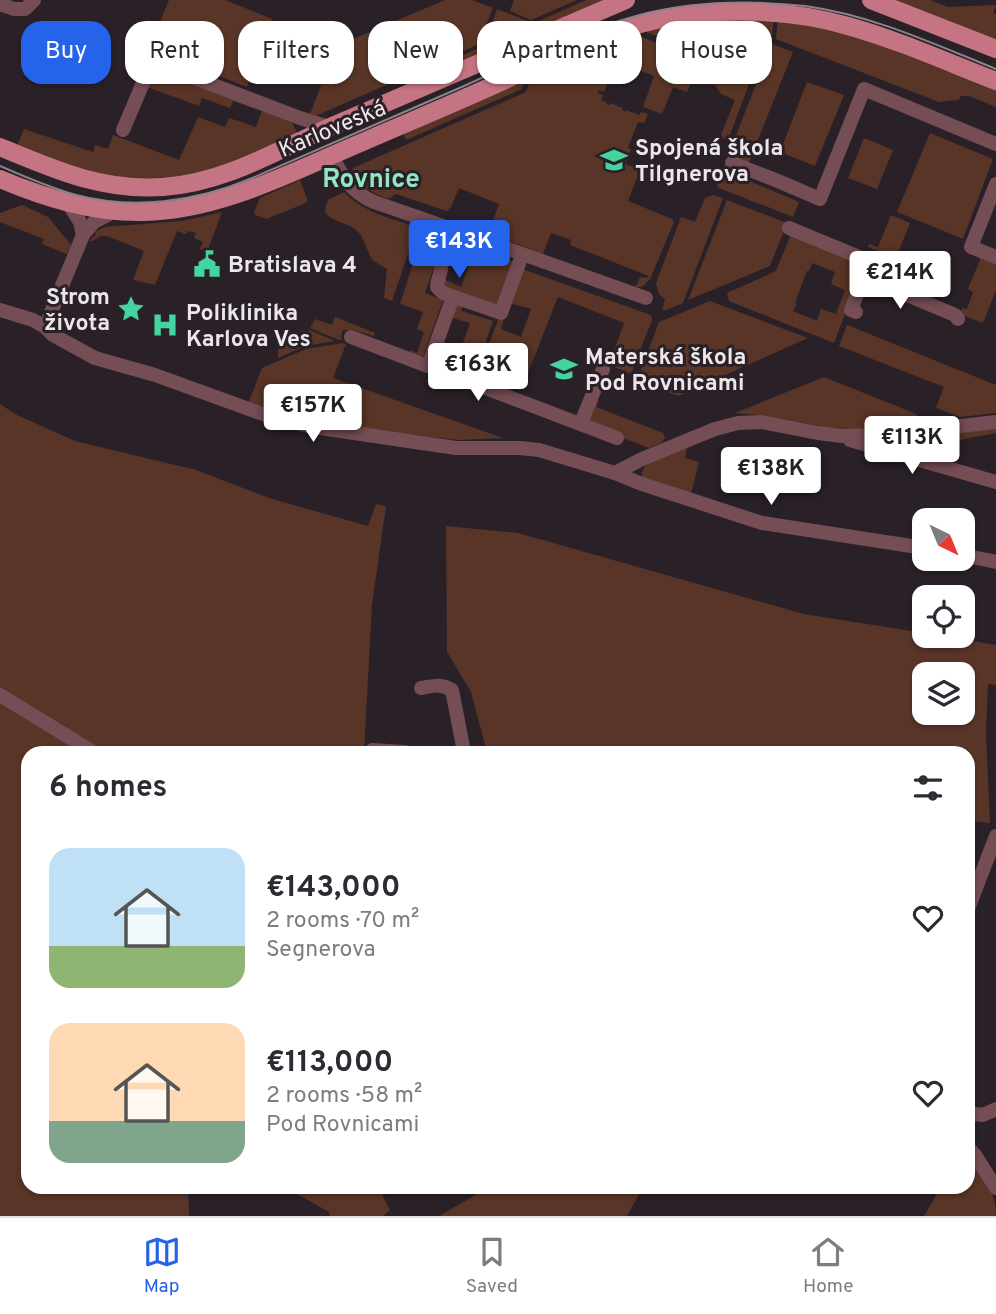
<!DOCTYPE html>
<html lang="en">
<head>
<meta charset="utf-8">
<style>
  body { margin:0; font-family:Overpass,sans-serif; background:#f2f2f3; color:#2b2b33; height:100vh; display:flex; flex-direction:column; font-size:26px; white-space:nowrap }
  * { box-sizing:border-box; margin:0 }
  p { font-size:23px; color:#7c7c81 }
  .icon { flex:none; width:38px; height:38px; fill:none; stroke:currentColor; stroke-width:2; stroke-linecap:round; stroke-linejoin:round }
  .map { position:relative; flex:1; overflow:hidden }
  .side { position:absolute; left:21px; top:746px; width:954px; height:448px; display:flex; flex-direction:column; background:#fff; border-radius:21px; box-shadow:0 2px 5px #0004 }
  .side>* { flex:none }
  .hud { position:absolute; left:21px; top:21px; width:956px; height:63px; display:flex; gap:14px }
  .needle { width:46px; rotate:137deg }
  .tools { position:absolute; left:912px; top:508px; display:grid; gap:14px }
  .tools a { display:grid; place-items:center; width:63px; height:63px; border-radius:14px; background:#fff; box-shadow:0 2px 5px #0004; font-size:35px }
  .price { position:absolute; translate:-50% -60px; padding:0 16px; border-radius:7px; background:#fff; color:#222; font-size:23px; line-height:46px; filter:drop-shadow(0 2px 4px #0008) }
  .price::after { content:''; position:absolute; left:50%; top:42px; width:21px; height:16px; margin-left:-10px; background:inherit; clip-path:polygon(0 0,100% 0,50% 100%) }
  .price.on { background:#2563eb; color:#fff }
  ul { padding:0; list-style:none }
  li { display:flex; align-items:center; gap:21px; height:175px; padding:0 28px }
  li span { display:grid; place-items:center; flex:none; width:196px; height:140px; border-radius:21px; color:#555 }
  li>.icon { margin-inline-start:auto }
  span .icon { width:84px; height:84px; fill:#fffc; stroke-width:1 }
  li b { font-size:30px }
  h2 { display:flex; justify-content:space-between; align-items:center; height:84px; padding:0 28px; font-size:30px }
  .tag { padding:0 24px; border-radius:21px; background:#fff; box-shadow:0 2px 5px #0004; font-size:24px; line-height:63px }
  .tag.on { background:#2563eb; color:#fff }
  .menu { display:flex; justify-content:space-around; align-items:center; height:98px; border-top:2px solid #e1e1e2; background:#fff; font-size:19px; color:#7c7c81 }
  .menu a { display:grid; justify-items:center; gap:4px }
  .menu .on { color:#2563eb }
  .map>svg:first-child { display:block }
</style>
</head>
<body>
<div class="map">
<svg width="996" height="1216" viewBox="0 0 996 1216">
  <rect width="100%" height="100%" fill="#2a2128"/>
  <g fill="#583527" fill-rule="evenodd">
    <polygon points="169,0 225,0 272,19 247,87 163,54 150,47"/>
    <polygon points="445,0 472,0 493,8 486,25 495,37 318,115 312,116 310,114 330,62 270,38 274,25 347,52 353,39"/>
    <polygon points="514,0 577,0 531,20 510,11"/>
    <polygon points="586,0 613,0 422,82 418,75"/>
    <polygon points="883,0 930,0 948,7 994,5 996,6 993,13 996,14 996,41"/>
    <polygon points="497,9 528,21 527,23 498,36 491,26"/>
    <polygon points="774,18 772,35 766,38 753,72 646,32 647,27 681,22"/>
    <polygon points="778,18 853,32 996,87 996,107 969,96 960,96 959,100 939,102 776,39"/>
    <path d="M 63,27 L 99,41 C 99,47 95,58 90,61 L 54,47 L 53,44 L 59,29 Z"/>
    <path d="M 639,36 L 751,79 L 728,140 L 720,137 L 735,100 L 721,94 L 715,85 L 693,78 L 687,92 L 673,87 L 662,114 L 643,107 L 654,76 L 616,61 L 604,92 L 599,90 L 597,93 L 603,95 L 601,100 L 606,102 L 606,104 L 609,105 L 610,103 L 623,108 L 622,110 L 625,112 L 626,110 L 639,115 L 641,112 L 648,114 L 644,123 L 638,122 L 628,148 L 631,149 L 625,164 L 640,169 L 628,201 L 672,219 L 674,222 L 650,279 L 643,286 L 635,288 L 640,277 L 646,278 L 649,276 L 570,245 L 571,240 L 551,233 L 543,254 L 491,234 L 490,231 L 493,224 L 492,223 L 499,204 L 459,188 L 451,207 L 447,211 L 396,194 L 389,199 C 373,194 363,187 352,175 L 353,168 L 526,92 L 531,79 L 593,52 Z"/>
    <polygon points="772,44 793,52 748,165 731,159 729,153"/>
    <polygon points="160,72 291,120 297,133 223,170 157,182 104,179 16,148 24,129 93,152 95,145 108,149 113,135 179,160 198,117 225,127 229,118 256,127 262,111 233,101 230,108 202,98 199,106 147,87 153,77"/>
    <polygon points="527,76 522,89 406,140 403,133"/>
    <polygon points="807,82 844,95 815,166 780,152"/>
    <polygon points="930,133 993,159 963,239 897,212"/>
    <polygon points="864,138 893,150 877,189 848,178"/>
    <polygon points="727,165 730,166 728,172 799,202 793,217 719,188 717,185 724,166"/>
    <path d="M 300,180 L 308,201 C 295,209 281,212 267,219 L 255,215 L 254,213 L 260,198 Z"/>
    <path d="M 344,192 C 365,214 395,219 422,229 L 418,235 L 411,233 L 409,240 L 411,245 L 392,301 L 384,298 L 387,269 L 372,260 L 361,235 L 354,228 L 331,218 L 326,214 L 325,209 L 328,200 Z"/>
    <polygon points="713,195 723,198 683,303 666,310 662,310 665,299 659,294 656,283 681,217 695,222 705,198"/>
    <polygon points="727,200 787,223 770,266 688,300"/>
    <polygon points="22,205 48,217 71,245 67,254 42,244 44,239 0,222 0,213"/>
    <polygon points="222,212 207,252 200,249 203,242 194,238 196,233 188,231 186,234 177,231 155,285 133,280 144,251 107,236 101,236 92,241 89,241 96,234 95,232 104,227 182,221"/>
    <polygon points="891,215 910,223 896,258 868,247 869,244 878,247"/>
    <path d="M 791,234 L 865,262 L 834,343 L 729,301 L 727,293 L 776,271 ZM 812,263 L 835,272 L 831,284 L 845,290 L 836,314 L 821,309 L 817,321 L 793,311 L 797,304 L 795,303 L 807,271 L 809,271 Z"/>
    <polygon points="423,237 442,244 425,293 443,300 423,357 408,355 410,350 417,353 424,332 417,329 423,312 400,304 416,254"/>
    <polygon points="450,239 513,261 497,305 446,290 441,278 461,287 471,259 451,253"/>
    <polygon points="982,255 996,260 996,290 983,323 960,314 962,308 967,309 973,292 968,289"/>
    <polygon points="522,269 651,315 652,320 631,374 609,365 624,323 558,297 522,388 479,372 499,317 504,319 501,329 521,337 531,309 509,303"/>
    <polygon points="710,301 808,338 678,396 637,381 659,322"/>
    <polygon points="457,305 465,305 461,309 462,311 493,321 481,355 472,352 468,366 476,369 475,371 437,356 439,342 460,351 470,323 449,317"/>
    <polygon points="335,317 375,333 374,336 353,330 343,330 341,336 342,340 339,340 310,328 315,319 332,325"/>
    <polygon points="847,325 996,385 996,413 960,417 936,408 944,387 839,346"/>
    <polygon points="302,330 307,332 309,330 335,341 305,346 278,358 278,348 297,341"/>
    <polygon points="343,343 346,344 333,378 503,438 459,440 381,431 286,415 248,404 262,368 306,349"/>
    <polygon points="824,377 914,413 917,415 917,422 912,424 857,430 825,427 767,416 735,413"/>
    <polygon points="595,399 599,400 596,407 663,433 665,438 661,443 649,448 587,424"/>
    <polygon points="0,404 17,415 75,441 196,470 272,499 368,526 376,504 386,506 372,605 364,752 28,752 28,1186 188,1187 189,1216 0,1216"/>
    <polygon points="996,424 996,433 963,439 955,445 945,441 943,450 952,453 950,454 912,438"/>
    <polygon points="687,448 685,458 699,462 691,494 644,478 642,476 642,472 646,464"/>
    <path d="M 446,526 L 518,533 L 804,614 L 924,633 L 924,635 L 939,635 L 996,645 L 996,685 L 988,684 L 986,733 L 990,823 L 968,821 L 968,752 L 487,752 L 471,692 L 447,652 ZM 924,674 L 962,674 L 962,712 L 924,712 Z"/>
    <path d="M 968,1163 L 976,1163 C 987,1178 996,1197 996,1216 L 924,1216 L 941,1187 L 968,1186 Z"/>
    <polygon points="285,1187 382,1187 380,1190 390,1210 383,1216 330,1216 329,1212"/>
    <polygon points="508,1187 642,1186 642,1189 627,1216 439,1216 479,1193"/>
  </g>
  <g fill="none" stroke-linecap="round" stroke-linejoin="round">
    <g stroke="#754d54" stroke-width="14">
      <polyline points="0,4 14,9 25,9 34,0"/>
      <polyline points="123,130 148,71 161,65 300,118 329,127"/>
      <path d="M 332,155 C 342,177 351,192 374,202 L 452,229 L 646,298"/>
      <polyline points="732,163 778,181 820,199 864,89 996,144"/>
      <polyline points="996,184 971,247 996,257"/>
      <polyline points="68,203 80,222 83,235"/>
      <polyline points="789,228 893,271 886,286 955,315 958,319"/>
      <path d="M 452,229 C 446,243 442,254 441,269 C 440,276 437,280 437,287 L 443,293 L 501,313 L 522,255"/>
      <polyline points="0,310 33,320 45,327 53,335 95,358 155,375 268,416 313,427 456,448 520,448 539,450 615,473 642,484 762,523 924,548"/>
      <polyline points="856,312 851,310 870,261"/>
      <polyline points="45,327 83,235 94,222 115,211"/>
      <polyline points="351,337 617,438"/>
      <polyline points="428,366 453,297"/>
      <polyline points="581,423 603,369"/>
      <polyline points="850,440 996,482"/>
      <polyline points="615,473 642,459 715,429 738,423 762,422 818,433 842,436 882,435 996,422"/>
      <polyline points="962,555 996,562"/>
      <path d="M 421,688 C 433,686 441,683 452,690 L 464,752"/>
      <polyline points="0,695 93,752"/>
      <polyline points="372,750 405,752"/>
      <polyline points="968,909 996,836"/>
      <polyline points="968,1113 983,1115 996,1109"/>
      <polyline points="968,1147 975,1155 996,1188"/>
    </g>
    <g stroke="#c57483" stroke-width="18">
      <polyline points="871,0 996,49"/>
      <path d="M 0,147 C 55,170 102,191 163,187 C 226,183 281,148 337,124 C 433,82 530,42 626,0"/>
      <path d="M 0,179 C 45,198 93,213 143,212 C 218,211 290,173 358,144 C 406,123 455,103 503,81 C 568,50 628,19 701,13 C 751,9 800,12 848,26 C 898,40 947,62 996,81"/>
    </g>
    <path stroke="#8a8388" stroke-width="2" d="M 0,166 C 25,177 50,188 76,195 C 133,210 195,202 250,179 C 321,148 393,117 464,86 C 520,61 577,32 636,16 C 691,1 749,0 805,6 C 872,15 934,44 996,69"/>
  </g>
  <defs>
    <symbol id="school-bare" viewBox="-9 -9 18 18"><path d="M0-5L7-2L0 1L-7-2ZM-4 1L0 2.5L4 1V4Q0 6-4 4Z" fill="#44d49f" stroke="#2a2128" stroke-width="2.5" paint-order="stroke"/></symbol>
    <symbol id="civic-bare" viewBox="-9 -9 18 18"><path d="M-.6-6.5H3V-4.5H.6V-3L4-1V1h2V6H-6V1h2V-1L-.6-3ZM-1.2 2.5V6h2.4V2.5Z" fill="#44d49f" stroke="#2a2128" stroke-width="2.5" paint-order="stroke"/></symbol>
    <symbol id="sight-bare" viewBox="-9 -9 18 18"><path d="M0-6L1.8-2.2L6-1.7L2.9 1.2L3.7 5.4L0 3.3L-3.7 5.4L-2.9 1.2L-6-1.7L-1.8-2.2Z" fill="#44d49f" stroke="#2a2128" stroke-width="2.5" paint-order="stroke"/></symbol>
    <symbol id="hospital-bare" viewBox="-9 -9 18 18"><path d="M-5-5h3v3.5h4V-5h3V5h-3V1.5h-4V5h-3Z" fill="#44d49f" stroke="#2a2128" stroke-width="2.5" paint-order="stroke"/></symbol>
  </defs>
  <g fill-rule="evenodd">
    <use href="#school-bare" x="595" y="141" width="38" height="38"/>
    <use href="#civic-bare" x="188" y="245" width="38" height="38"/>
    <use href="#sight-bare" x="112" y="290" width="38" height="38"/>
    <use href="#hospital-bare" x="146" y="306" width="38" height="38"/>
    <use href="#school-bare" x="545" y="350" width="38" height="38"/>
  </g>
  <g text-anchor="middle" stroke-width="6" stroke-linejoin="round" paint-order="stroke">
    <g font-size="23" fill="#ece6ea" stroke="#2a2128">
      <text transform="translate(332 128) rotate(-23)" y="8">Karloveská</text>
    </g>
    <g font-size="23" font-weight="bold" fill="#ece6ea" stroke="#2a2128" text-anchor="start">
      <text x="635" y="155">Spojená škola<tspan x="635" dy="26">Tilgnerova</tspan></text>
      <text x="228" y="272">Bratislava 4</text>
      <text x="110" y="304" text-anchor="end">Strom<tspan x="110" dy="26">života</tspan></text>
      <text x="186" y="320">Poliklinika<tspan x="186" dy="26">Karlova Ves</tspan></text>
      <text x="585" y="364">Materská škola<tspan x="585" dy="26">Pod Rovnicami</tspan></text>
    </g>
    <g font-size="26" font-weight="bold" fill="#91e7c1" stroke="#2a2128">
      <text x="371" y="187">Rovnice</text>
    </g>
  </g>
</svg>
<div class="tools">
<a><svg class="needle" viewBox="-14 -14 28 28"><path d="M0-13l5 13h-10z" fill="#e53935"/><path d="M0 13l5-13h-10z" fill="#7c7c81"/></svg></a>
<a><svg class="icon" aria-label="locate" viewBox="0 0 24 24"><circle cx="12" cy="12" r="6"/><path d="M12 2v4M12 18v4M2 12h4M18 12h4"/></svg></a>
<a><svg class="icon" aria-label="layers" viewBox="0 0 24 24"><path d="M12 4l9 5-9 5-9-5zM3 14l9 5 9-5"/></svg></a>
</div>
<b class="price on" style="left:459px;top:280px">€143K</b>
<b class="price" style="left:900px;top:311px">€214K</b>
<b class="price" style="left:478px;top:403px">€163K</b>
<b class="price" style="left:313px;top:444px">€157K</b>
<b class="price" style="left:912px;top:476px">€113K</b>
<b class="price" style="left:771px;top:507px">€138K</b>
<div class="hud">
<a class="tag on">Buy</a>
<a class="tag">Rent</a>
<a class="tag">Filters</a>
<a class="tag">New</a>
<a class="tag">Apartment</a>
<a class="tag">House</a>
</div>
<section class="side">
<h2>6 homes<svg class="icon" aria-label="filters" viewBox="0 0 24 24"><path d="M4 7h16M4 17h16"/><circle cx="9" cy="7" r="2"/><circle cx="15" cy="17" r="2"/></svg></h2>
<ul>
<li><span style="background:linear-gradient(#bfe0f5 70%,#8fb573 0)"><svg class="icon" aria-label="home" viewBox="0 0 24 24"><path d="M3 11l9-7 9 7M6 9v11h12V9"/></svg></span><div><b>€143,000</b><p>2 rooms · 70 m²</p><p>Segnerova</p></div><svg class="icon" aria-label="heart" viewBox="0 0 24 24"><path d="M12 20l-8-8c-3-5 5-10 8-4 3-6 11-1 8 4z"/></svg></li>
<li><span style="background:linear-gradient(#ffd9b3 70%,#7fa58c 0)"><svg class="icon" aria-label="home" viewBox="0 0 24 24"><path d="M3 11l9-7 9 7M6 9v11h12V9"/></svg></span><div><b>€113,000</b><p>2 rooms · 58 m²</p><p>Pod Rovnicami</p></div><svg class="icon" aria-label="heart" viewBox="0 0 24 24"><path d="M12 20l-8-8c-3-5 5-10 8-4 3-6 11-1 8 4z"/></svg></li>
</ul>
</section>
</div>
<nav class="menu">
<a class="on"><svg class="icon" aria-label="map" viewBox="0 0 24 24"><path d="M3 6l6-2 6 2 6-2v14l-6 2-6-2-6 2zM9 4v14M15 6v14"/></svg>Map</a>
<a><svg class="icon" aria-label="saved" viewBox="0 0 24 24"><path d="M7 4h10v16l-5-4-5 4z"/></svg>Saved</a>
<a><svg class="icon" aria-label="home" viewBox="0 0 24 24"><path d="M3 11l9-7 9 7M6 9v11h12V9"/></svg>Home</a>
</nav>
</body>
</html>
